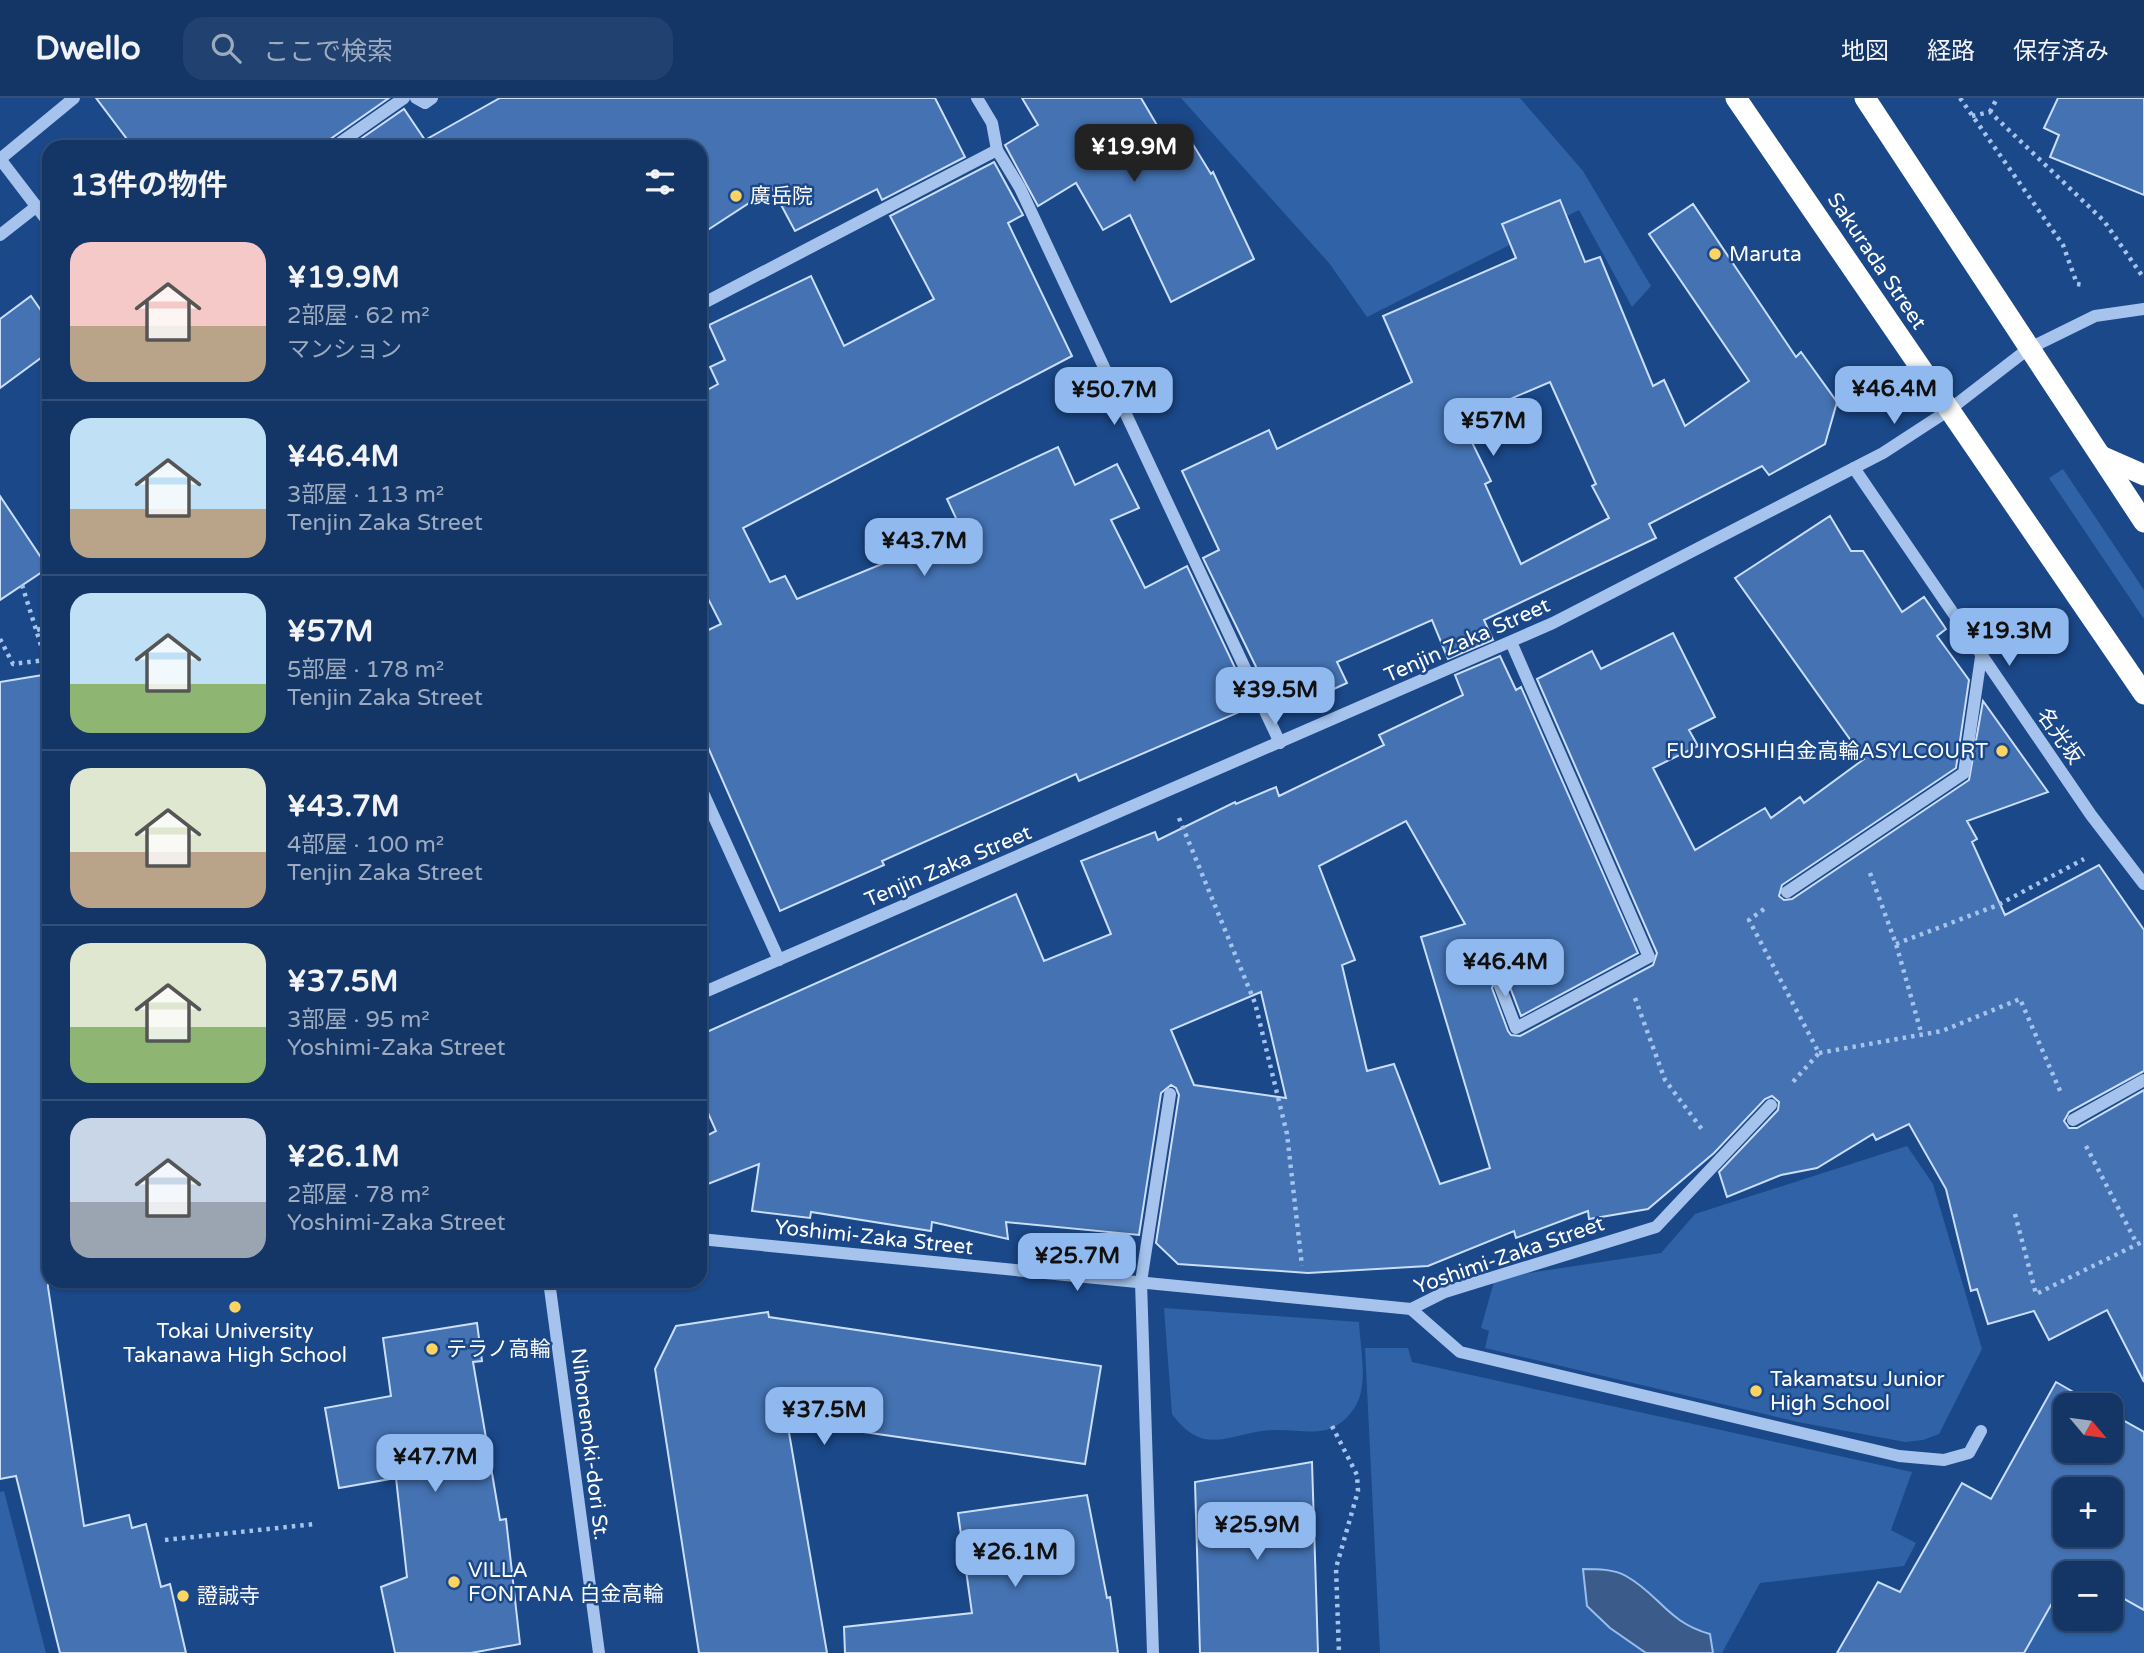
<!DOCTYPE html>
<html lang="ja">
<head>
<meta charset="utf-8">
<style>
  body { margin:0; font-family:"Varela Round","Noto Sans JP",sans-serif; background:#214170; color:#f1f3f6; height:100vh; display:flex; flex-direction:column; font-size:26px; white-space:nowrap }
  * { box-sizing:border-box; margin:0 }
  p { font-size:23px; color:#9dabc0 }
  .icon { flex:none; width:38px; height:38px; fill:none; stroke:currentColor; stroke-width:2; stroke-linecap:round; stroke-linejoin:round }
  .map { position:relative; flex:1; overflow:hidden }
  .panel { position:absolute; left:42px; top:42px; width:665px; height:1148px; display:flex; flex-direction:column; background:#143667; border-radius:21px; box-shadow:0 2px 5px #0004,0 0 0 2px #33507b }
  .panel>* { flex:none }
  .needle { width:46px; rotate:119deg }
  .fabs { position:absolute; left:2053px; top:1295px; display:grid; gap:14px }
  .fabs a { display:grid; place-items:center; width:70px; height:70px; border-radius:14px; background:#143667; box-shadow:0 2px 5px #0004,0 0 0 2px #33507b; font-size:35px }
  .price { position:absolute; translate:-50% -60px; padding:0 16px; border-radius:14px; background:#90b9f0; color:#111; font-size:23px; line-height:46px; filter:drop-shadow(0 2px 4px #0008) }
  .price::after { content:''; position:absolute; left:50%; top:42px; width:21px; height:16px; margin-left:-10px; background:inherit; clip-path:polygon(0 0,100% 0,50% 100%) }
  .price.active { background:#222; color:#fff }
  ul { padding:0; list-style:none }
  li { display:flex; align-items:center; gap:21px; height:175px; padding:0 28px }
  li+li { border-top:2px solid #33507b }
  li span { display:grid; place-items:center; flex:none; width:196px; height:140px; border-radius:21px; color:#555 }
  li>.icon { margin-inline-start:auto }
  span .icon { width:84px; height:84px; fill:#fffc; stroke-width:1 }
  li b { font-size:30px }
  h2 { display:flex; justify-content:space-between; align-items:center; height:84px; padding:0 28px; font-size:30px }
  header { display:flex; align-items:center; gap:42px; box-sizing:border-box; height:98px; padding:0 35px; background:#143667; border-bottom:2px solid #33507b }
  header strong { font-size:33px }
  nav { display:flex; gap:38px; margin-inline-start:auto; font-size:24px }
  .search { width:490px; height:63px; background:#214170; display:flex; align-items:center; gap:18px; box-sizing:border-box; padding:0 24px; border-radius:21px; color:#9dabc0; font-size:26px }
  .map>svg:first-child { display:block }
</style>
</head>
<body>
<header>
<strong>Dwello</strong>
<div class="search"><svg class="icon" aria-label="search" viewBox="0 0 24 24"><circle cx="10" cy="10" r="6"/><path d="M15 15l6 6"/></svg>ここで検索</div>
<nav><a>地図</a><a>経路</a><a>保存済み</a></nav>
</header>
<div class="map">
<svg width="2144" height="1555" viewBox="0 0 2144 1555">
  <rect width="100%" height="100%" fill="#1b4889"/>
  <g fill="#2f62a6">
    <polygon points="1181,0 1520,0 1583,73 1651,188 1632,209 1579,112 1367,219 1329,165"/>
    <polygon points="2063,371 2144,492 2144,521 2049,380"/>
    <polygon points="1907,1048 1933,1086 1982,1251 1939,1336 1923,1342 1905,1344 1798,1324 1485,1250 1489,1233 1481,1230 1495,1180 1661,1155 1695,1116"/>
    <path d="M 1164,1210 L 1359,1224 C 1360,1249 1369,1287 1355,1309 C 1332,1344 1307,1331 1273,1332 C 1230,1334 1205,1361 1172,1316 Z"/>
    <polygon points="1365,1250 1408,1250 1412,1264 1912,1374 1891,1432 1916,1445 1904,1468 1760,1485 1722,1555 1380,1555"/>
    <polygon points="4,1393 46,1555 0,1555 0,1394"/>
    <polygon points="2065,1482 2065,1521 2110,1521 2111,1493 2144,1512 2144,1555 2024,1555"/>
  </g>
  <path fill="#3b5c8b" stroke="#98beee" stroke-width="2" d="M 1583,1471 C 1597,1471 1614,1471 1626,1478 C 1660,1497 1667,1524 1710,1536 L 1713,1555 L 1646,1555 L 1610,1530 L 1587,1508 Z"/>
  <g fill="#4472b2" stroke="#cadef9" stroke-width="2" fill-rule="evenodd">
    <polygon points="96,0 389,0 329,42 325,49 133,49"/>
    <polygon points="500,0 935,0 965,59 882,102 877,91 795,133 772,90 700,137 700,49 349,49 404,11 425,42"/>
    <polygon points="1022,0 1141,0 1171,51 1189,40 1211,76 1213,74 1254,161 1171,204 1130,117 1103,132 1076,85 1038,108 1005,47 1038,27"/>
    <polygon points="2058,0 2144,0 2144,97 2050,59 2059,37 2044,30"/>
    <polygon points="994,64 1023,117 1008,125 1072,258 743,430 770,484 785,478 797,501 962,433 947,401 1058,349 1075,387 1117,366 1139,410 1111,422 1145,490 1187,468 1253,608 1079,683 1076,676 882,763 884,767 780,813 700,631 700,536 721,526 700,485 700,296 718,286 710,269 725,262 709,227 811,178 844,248 934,201 890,118"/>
    <path d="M 1560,102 L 1585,164 L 1600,159 L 1653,288 L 1664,282 L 1685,328 L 1749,283 L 1649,136 L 1693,106 L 1796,259 L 1801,254 L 1837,304 L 1825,346 L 1769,377 L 1762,368 L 1649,426 L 1656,440 L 1484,522 L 1493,542 L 1448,561 L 1432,522 L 1337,564 L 1347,585 L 1279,616 L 1203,460 L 1219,452 L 1182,373 L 1269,332 L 1277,351 L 1412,284 L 1383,218 L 1516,160 L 1502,126 ZM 1550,284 L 1596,386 L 1592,388 L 1609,420 L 1521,466 L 1485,386 L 1491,383 L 1461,322 Z"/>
    <polygon points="31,198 49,224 49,254 0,290 0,221"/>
    <polygon points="0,398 48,470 0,502"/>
    <path d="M 1830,418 L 1851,453 L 1863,453 L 1902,514 L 1924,499 L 1946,531 L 1937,538 L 1969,582 L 1956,670 L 1782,787 L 1779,798 L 1784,802 L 1792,801 L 1969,682 L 1983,603 L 2048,694 L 1967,723 L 1977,741 L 1972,744 L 2005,817 L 2099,767 L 2144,832 L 2144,973 L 2069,1014 L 2064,1023 L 2069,1030 L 2077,1030 L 2144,992 L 2144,1284 L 2107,1212 L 2049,1242 L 2034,1213 L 1988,1226 L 1977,1191 L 1971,1193 L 1946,1091 L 1909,1026 L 1876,1042 L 1873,1036 L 1817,1070 L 1781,1077 L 1727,1099 L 1719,1074 L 1778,1012 L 1779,1004 L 1772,998 L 1765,1001 L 1714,1055 L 1648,1111 L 1589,1121 L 1588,1113 L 1516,1140 L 1514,1133 L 1428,1168 L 1308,1175 L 1178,1166 L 1156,1145 L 1179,997 L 1176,990 L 1171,987 L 1161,995 L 1139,1137 L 1006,1124 L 1008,1141 L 932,1124 L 931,1133 L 811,1114 L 810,1120 L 752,1113 L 759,1066 L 700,1089 L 700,1041 L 716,1033 L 700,997 L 700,937 L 1016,796 L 1044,863 L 1111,836 L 1081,763 L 1155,734 L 1158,742 L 1235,704 L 1236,706 L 1276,689 L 1279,698 L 1384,647 L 1379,637 L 1463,597 L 1455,577 L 1500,558 L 1516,592 L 1521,589 L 1638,855 L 1521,918 L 1508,884 L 1502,880 L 1496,880 L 1492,890 L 1508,933 L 1511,937 L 1520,938 L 1653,867 L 1657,855 L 1537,581 L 1592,553 L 1601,571 L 1673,535 L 1715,619 L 1689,632 L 1698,648 L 1653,670 L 1695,752 L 1765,710 L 1771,720 L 1800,699 L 1804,705 L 1864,661 L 1735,480 ZM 1406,723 L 1465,826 L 1421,839 L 1490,1070 L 1440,1086 L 1394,966 L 1367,973 L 1342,867 L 1355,862 L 1319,768 ZM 1261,894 L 1286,1000 L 1194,987 L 1171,932 Z"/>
    <polygon points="49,576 48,1189 84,1428 129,1417 132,1430 146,1426 161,1489 170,1486 186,1555 60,1555 16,1378 0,1381 0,584"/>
    <polygon points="768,1214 769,1219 1101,1268 1085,1366 787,1323 827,1555 699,1555 655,1271 676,1228"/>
    <polygon points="477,1225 482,1263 473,1264 500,1422 506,1421 520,1546 471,1555 395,1555 381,1489 407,1479 396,1380 339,1390 325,1310 391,1298 383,1240"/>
    <path d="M 2056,1284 L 2096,1307 L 2065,1307 L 2065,1353 L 2110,1353 L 2110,1315 L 2144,1334 L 2144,1512 L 2110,1493 L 2110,1475 L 2079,1475 L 2071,1471 L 2065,1475 L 2065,1482 L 2024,1555 L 1837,1555 L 1878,1484 L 1900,1494 L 1962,1385 L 1991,1401 ZM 2065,1391 L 2110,1391 L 2110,1437 L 2065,1437 Z"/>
    <polygon points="1312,1364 1318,1555 1200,1555 1195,1384"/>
    <polygon points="1087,1397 1107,1500 1110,1499 1118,1555 845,1555 844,1529 972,1515 958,1415"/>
  </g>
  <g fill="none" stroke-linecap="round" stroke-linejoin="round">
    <g stroke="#a5c3ec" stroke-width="4.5" stroke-dasharray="3.5 5" stroke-linecap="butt">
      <polyline points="1960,0 2063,147 2077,186 2084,187"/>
      <polyline points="1990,14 1997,0"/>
      <polyline points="1972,18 1990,14 2104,123 2143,179"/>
      <polyline points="22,487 49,573"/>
      <polyline points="37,532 49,528"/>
      <polyline points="0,541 13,566 45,562"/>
      <polyline points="1179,720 1255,905 1287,1036 1302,1168"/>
      <polyline points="1870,775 1896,846 1921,934"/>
      <polyline points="1764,811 1749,822 1819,955 1791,986"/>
      <polyline points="1896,846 1998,807 2084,761"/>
      <polyline points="1635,900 1665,982 1704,1034"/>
      <polyline points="1819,955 1942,933 2020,901 2061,995"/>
      <polyline points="2086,1048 2137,1146"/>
      <polyline points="2015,1116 2036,1196 2144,1143"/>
      <polyline points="1332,1328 1357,1377 1358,1393 1336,1470 1339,1555"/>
      <polyline points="165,1442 315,1426"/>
    </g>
    <g stroke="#a5c3ec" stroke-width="12">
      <polyline points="416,0 425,5 432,0"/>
      <polyline points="977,0 992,25 997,52 1020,90 1280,645"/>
      <polyline points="334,49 404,0"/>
      <polyline points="0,61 74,0"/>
      <polyline points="0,61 49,125"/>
      <polyline points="0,137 37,108"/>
      <polyline points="700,207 997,52"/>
      <polyline points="1854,370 2091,717 2144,786"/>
      <polyline points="700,688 779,862"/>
      <polyline points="1787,794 1964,675 1981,559"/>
      <polyline points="1500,888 1516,930 1649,859 1511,544"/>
      <polyline points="700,896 1553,525 1883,355 1949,312 2028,251 2095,218 2144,211"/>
      <polyline points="2073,1022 2144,982"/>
      <polyline points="700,1141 1411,1211 1445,1194 1656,1129 1771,1007"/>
      <polyline points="549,1183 599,1555"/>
      <polyline points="1411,1211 1460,1254 1899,1358 1944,1362 1969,1355 1981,1333"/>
      <polyline points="1153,1555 1141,1184 1170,996"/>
    </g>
    <g stroke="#fff" stroke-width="21">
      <polyline points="1736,0 2144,596"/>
      <polyline points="1865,0 2144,424"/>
      <polyline points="2101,358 2144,377"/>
    </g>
  </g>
  <g fill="#fdd462" stroke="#1b4889" stroke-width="2.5">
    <circle cx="736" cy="98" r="7"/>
    <circle cx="1715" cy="156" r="7"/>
    <circle cx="2002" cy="653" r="7"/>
    <circle cx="235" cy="1209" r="7"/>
    <circle cx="432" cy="1251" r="7"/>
    <circle cx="1756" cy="1293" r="7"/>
    <circle cx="454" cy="1484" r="7"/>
    <circle cx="183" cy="1498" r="7"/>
  </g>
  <g text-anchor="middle" stroke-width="5" stroke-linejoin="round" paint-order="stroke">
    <g font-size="21" fill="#fff" stroke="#1b4889" text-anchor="start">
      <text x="750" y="105">廣岳院</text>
      <text x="1729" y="163">Maruta</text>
      <text x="1988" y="660" text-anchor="end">FUJIYOSHI白金高輪ASYLCOURT</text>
      <text x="235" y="1240" text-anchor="middle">Tokai University<tspan x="235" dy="24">Takanawa High School</tspan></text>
      <text x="446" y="1258">テラノ高輪</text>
      <text x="1770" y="1288">Takamatsu Junior<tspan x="1770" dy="24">High School</tspan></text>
      <text x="468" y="1479">VILLA<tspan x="468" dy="24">FONTANA 白金高輪</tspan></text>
      <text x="197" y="1505">證誠寺</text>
    </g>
    <g font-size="21" fill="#fff" stroke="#1b4889">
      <text transform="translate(1877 163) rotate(56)" y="7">Sakurada Street</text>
      <text transform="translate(1467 542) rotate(-24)" y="7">Tenjin Zaka Street</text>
      <text transform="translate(2060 638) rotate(55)" y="7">名光坂</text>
      <text transform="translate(948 768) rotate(-23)" y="7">Tenjin Zaka Street</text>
      <text transform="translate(874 1139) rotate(6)" y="7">Yoshimi-Zaka Street</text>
      <text transform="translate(1509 1157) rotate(-19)" y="7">Yoshimi-Zaka Street</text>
      <text transform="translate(590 1346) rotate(83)" y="7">Nihonenoki-dori St.</text>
    </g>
  </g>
</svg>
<div class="fabs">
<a><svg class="needle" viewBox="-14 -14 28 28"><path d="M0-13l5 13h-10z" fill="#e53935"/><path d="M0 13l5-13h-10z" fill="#9dabc0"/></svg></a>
<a>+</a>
<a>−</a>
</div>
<b class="price active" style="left:1134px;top:86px">¥19.9M</b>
<b class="price" style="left:1894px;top:328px">¥46.4M</b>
<b class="price" style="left:1114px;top:329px">¥50.7M</b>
<b class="price" style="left:1493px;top:360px">¥57M</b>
<b class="price" style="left:924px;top:480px">¥43.7M</b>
<b class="price" style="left:2009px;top:570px">¥19.3M</b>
<b class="price" style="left:1275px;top:629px">¥39.5M</b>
<b class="price" style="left:1505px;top:901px">¥46.4M</b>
<b class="price" style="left:1077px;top:1195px">¥25.7M</b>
<b class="price" style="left:824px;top:1349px">¥37.5M</b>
<b class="price" style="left:435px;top:1396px">¥47.7M</b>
<b class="price" style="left:1257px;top:1464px">¥25.9M</b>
<b class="price" style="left:1015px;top:1491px">¥26.1M</b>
<section class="panel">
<h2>13件の物件<svg class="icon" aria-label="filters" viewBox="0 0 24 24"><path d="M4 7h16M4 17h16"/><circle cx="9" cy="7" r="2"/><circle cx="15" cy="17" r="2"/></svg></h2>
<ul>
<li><span style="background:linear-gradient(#f6c9c9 60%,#b9a48a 0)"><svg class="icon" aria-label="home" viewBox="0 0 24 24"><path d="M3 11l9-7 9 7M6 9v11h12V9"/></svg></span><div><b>¥19.9M</b><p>2部屋 · 62 m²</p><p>マンション</p></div></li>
<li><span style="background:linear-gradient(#bfe0f5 65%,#b9a48a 0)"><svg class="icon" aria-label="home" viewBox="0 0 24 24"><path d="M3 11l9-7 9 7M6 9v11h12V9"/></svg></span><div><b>¥46.4M</b><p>3部屋 · 113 m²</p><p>Tenjin Zaka Street</p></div></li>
<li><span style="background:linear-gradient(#bfe0f5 65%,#8fb573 0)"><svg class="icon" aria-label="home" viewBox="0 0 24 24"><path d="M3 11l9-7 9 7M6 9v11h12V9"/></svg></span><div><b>¥57M</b><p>5部屋 · 178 m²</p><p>Tenjin Zaka Street</p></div></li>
<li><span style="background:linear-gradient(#dfe7d0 60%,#b9a48a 0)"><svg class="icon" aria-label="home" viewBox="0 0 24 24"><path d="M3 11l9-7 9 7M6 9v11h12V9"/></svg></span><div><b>¥43.7M</b><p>4部屋 · 100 m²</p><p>Tenjin Zaka Street</p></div></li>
<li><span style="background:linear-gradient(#dfe7d0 60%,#8fb573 0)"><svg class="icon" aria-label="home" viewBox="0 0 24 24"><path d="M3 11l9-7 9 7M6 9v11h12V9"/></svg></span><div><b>¥37.5M</b><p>3部屋 · 95 m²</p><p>Yoshimi-Zaka Street</p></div></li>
<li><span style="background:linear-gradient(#c9d6e8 60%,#9aa5b1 0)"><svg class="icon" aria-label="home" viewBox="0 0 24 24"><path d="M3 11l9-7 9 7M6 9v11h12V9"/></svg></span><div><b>¥26.1M</b><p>2部屋 · 78 m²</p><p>Yoshimi-Zaka Street</p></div></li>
</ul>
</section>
</div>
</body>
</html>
